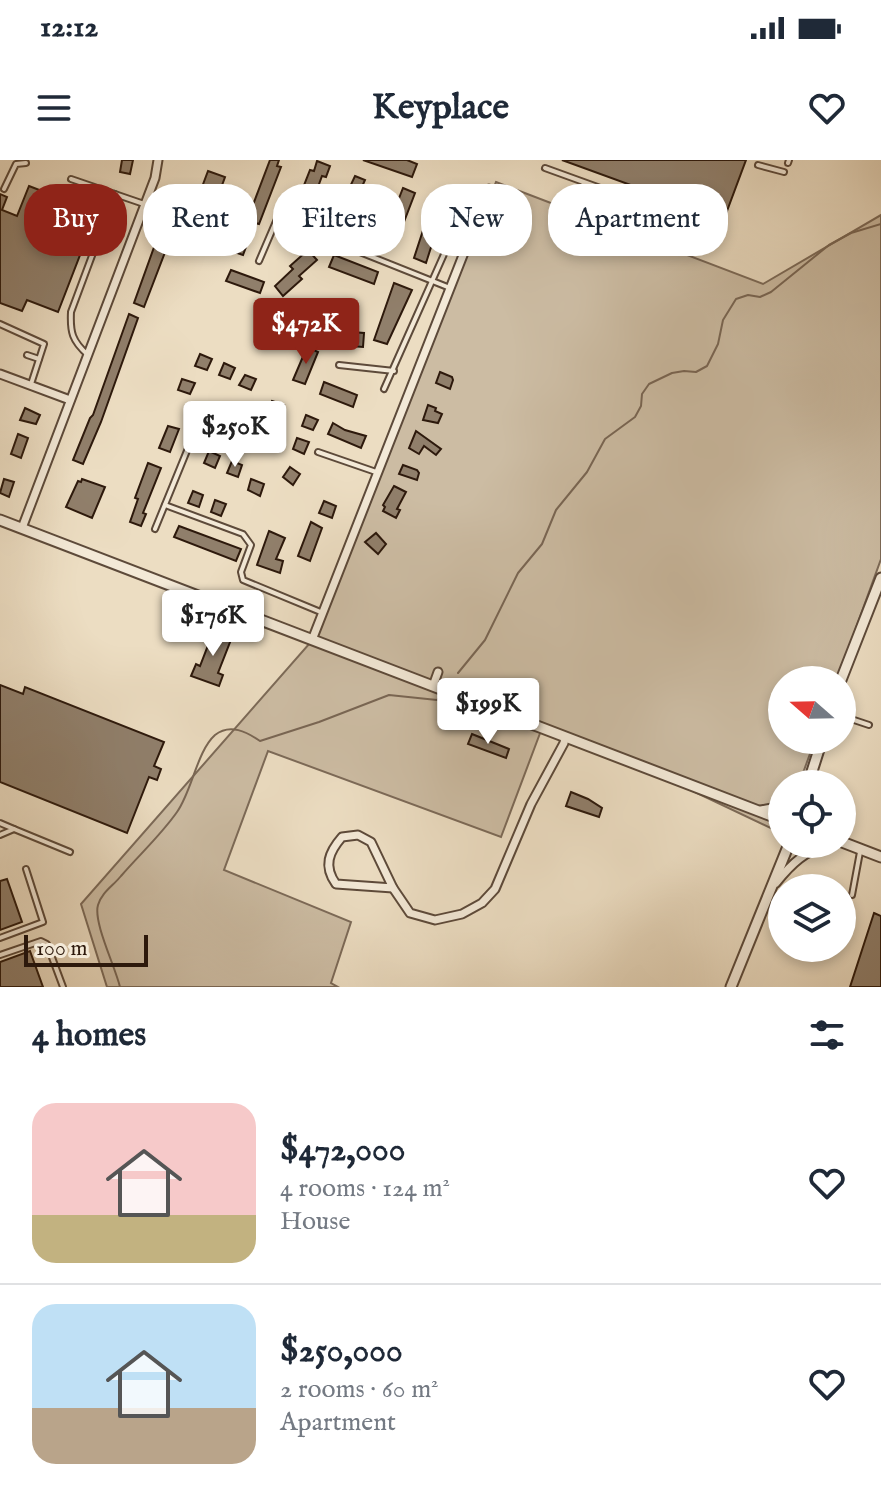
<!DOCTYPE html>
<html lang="en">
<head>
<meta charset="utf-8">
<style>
  body { margin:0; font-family:"IM FELL English",serif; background:#f6f6f7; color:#1f2937; height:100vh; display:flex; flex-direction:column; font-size:30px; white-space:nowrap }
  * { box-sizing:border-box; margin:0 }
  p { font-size:26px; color:#747a83 }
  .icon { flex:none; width:44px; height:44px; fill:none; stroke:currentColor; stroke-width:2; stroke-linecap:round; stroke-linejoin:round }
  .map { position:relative; height:827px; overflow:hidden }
  .details { display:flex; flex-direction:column; background:#fff; flex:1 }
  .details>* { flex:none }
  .top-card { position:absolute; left:24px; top:24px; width:834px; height:72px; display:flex; gap:16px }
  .needle { width:52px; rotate:290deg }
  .controls { position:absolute; left:768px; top:506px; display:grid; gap:16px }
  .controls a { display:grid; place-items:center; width:88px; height:88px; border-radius:50%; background:#fff; box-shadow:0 4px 12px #0003; font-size:40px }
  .scale { position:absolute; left:24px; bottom:20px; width:124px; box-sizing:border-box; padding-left:8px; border:4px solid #2d190c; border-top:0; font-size:22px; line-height:28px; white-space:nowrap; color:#2d190c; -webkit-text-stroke:6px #f3e9d7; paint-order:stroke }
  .price { position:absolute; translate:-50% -68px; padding:0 18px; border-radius:8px; background:#fff; color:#222; font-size:26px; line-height:52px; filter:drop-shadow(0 2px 4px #0008) }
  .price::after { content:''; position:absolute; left:50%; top:48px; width:24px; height:18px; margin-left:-12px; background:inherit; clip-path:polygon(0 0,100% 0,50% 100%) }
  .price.current { background:#8f2418; color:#fff }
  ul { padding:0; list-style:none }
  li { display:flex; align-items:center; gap:24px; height:200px; padding:0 32px }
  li+li { border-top:2px solid #e0e1e3 }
  li span { display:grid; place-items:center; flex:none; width:224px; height:160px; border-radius:24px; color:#555 }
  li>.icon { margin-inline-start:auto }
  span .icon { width:96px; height:96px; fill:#fffc; stroke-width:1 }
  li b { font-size:34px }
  h2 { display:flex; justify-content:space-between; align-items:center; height:96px; padding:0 32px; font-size:34px }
  .pill { padding:0 28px; border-radius:32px; background:#fff; box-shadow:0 4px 12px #0003; font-size:28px; line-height:72px }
  .pill.current { background:#8f2418; color:#fff }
  .status { display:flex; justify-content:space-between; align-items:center; height:56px; padding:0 40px; background:#fff; direction:ltr }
  .status svg { height:22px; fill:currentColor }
  header { display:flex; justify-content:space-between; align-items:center; height:104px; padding:0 32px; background:#fff; font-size:36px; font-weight:700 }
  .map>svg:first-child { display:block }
</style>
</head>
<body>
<div class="status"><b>12:12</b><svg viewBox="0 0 49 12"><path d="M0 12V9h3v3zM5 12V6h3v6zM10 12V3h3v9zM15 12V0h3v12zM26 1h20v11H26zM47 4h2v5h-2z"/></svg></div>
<header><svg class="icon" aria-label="menu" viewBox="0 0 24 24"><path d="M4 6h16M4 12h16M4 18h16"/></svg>Keyplace<svg class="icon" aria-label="heart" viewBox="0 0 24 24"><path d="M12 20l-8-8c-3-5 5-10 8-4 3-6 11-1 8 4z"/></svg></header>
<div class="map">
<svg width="881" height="827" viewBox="0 0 881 827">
  <rect width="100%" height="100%" fill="#ecddc2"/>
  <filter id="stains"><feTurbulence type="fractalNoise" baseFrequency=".0025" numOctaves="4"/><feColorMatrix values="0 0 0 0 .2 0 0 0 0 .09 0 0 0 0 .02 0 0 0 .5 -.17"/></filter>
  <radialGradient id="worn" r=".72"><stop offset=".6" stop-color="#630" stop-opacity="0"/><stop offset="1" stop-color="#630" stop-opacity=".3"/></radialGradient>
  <polygon fill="#ccbca3" stroke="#7c6a58" stroke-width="2" points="496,22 763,124 881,55 881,399 837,520 782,520 782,580 815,580 799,624 782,624 781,673 638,605 542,568 501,677 268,591 224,710 351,762 331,823 338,827 107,827 81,744 310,483"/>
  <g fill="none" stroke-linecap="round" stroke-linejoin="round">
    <g stroke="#796654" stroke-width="2">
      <polyline points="458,513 485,480 518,413 542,384 556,350 587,312 605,279 635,257 641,246 642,234 649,224 672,213 684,211 696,212 707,206 718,184 723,160 736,139 748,135 760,137 771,132 829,85 851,73 881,64"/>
      <path d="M 120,827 C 115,806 93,762 98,745 C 102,732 113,726 121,716 C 139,695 161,675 177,652 C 192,631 197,591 215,575 C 230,563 247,572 260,581 L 319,562 L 389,535 L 437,540 L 440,537"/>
    </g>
  </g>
  <g fill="#907f6b" stroke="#2d190c" stroke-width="2">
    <polygon points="122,0 133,0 130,14 120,12"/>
    <polygon points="270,0 279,0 277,6 281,7 259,64 255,63 243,95 231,91 244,57 248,58"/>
    <polygon points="363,0 407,0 417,4 412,17"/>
    <polygon points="562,0 746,0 724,59"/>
    <polygon points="317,1 330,6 326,17 322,16 314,38 301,33 310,10 314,11"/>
    <polygon points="208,11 225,17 210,58 182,48 144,147 134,143 176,26 199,35"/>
    <polygon points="355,16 365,20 350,53 340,48"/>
    <polygon points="29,26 55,36 45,65 63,71 76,37 99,46 58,152 27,140 22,151 0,143 0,34 7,37 2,50 17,56"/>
    <polygon points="403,28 415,33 402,67 399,66 390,86 377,83 386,60 390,61"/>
    <polygon points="442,31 454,36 444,59 440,59 426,103 414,98 429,52 434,52"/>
    <polygon points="308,90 317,100 299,116 302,119 283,136 275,126 293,109 290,106"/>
    <polygon points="334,95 378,112 374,124 329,107"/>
    <polygon points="231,110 264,122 260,133 226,121"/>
    <polygon points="394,123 412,130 387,184 374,180"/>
    <polygon points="129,154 138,158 101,262 83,304 73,300 90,258 93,255"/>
    <polygon points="328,166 340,167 338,181 327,180"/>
    <polygon points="351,172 364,173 363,187 351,186"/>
    <polygon points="307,187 318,192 305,224 293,220"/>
    <polygon points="200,194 212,199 207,210 195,206"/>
    <polygon points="224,203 235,208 230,219 219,215"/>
    <polygon points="440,212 452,217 453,220 450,229 436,223"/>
    <polygon points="245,215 256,219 251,230 239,225"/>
    <polygon points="182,219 195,223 190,234 178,230"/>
    <polygon points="324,222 357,235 353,247 320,234"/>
    <polygon points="272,241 284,245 279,258 267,254"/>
    <polygon points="428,245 436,248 435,251 442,254 438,263 423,260"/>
    <polygon points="25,248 40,255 36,264 20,260"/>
    <polygon points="306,255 318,260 313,270 302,266"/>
    <polygon points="221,259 233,264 229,276 216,271"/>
    <polygon points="333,263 345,270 366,276 361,288 328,274"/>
    <polygon points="168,266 179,269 170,292 159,288"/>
    <polygon points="416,271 441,289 436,295 424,286 419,294 409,288"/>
    <polygon points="18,274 28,278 21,298 11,294"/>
    <polygon points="297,278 309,282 304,294 293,289"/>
    <polygon points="209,291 220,296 215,308 204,303"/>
    <polygon points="232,301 242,305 238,317 227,313"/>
    <polygon points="148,303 161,308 143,353 146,354 141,366 130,362 138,339 135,338"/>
    <polygon points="403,305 417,310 419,313 417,320 399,314"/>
    <polygon points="290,307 300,314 293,325 283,317"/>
    <polygon points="4,319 14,322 9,337 0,333"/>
    <polygon points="82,319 105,327 92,358 66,347 78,321 81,322"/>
    <polygon points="251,319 264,324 260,336 248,330"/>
    <polygon points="394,326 406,332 397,349 400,350 396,358 383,351 385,347 383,345"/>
    <polygon points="193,331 203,335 199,347 188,343"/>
    <polygon points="215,340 226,344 221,356 211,352"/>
    <polygon points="324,341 336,346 332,358 319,353"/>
    <polygon points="311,362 322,368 310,401 298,396"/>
    <polygon points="179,366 241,389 236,401 174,377"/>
    <polygon points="269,371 285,378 276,399 283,401 280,413 257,405"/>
    <polygon points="376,373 386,384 378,394 365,382"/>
    <polygon points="217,468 230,474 232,477 218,513 223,515 219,526 191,516 196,504 200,506 214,470"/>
    <polygon points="0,525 23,534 25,527 164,582 154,606 161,609 157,620 149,617 127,673 0,622"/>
    <polygon points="472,574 509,589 506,598 468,584"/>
    <polygon points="571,632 588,639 602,648 599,657 566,646"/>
    <polygon points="7,719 22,762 0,770 0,721"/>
    <polygon points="874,753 881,756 881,827 850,827"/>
    <polygon points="30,791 43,827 0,827 0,802"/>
  </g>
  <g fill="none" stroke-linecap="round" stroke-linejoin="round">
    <defs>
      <g id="service">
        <polyline points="788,3 789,0"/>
        <polyline points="758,5 784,12"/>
        <polyline points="545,8 650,46"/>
        <polyline points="71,19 144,44"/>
        <polyline points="4,29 16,4 26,3"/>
        <polyline points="576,43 584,23"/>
        <polyline points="259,101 277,59 450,128"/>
        <polyline points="0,164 44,184 31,224"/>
        <polyline points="27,195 39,199"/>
        <path d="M 88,195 C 72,181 70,172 71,152 L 115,34"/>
        <polyline points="339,205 394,211"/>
        <polyline points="384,229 457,65"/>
        <polyline points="318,292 376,312"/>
        <polyline points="165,345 243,374 251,385 241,412 243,420 323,453"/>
        <polyline points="155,369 202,254"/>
        <polyline points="842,556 869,565"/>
        <polyline points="0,663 14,669 0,675"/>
        <polyline points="14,669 70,692"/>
        <polyline points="852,735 860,692"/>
        <polyline points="0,778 43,762 26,709"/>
        <polyline points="0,795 41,781 47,784 63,827"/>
      </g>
      <g id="minor">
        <polyline points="0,214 70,240"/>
        <polyline points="22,368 155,18 158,0"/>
        <polyline points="312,480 489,29"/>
        <polyline points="433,526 438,512"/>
        <polyline points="761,650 782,646"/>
        <path d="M 358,675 L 371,682 L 393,728 L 336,724 C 323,706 329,692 342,677 Z"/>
        <path d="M 776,723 C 792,703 805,691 830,684"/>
        <polyline points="393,728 410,753 435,760 462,754 482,743 495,729 531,644 564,583 565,577"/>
      </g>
      <g id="tertiary">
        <polyline points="0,360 782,660"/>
        <polyline points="841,520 881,418"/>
        <polyline points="808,624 822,580"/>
        <polyline points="842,682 881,697"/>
        <polyline points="731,827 789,684"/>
      </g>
    </defs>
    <use href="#service" stroke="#5d4a3a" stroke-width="8"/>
    <use href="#minor" stroke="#5d4a3a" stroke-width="11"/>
    <use href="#tertiary" stroke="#5d4a3a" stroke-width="13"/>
    <use href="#service" stroke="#f3e9d7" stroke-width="4"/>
    <use href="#minor" stroke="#f3e9d7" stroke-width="7"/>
    <use href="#tertiary" stroke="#f3e9d7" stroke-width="9"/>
  </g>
  <rect width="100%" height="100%" filter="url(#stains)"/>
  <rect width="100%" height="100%" fill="url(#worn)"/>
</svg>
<div class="controls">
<a><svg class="needle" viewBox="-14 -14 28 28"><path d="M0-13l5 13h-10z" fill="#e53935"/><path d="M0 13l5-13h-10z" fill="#747a83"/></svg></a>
<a><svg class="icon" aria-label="locate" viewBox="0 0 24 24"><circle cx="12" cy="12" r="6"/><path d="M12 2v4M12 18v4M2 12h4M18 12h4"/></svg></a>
<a><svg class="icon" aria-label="layers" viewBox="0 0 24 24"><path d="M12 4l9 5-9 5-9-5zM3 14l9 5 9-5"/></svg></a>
</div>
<div class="scale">100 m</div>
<b class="price current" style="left:306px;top:206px">$472K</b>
<b class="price" style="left:235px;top:309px">$250K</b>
<b class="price" style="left:213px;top:498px">$176K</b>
<b class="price" style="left:488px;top:586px">$199K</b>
<div class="top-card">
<a class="pill current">Buy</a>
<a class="pill">Rent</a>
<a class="pill">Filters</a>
<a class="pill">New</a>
<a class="pill">Apartment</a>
</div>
</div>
<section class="details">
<h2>4 homes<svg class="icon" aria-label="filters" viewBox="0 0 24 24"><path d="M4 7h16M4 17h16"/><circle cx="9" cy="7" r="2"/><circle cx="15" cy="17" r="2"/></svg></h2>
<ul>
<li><span style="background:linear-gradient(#f6c9c9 70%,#c2b280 0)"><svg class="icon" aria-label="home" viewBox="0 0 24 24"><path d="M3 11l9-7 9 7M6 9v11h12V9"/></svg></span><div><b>$472,000</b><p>4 rooms · 124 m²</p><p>House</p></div><svg class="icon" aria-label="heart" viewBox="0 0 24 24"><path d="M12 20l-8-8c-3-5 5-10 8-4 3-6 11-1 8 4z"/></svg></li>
<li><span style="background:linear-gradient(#bfe0f5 65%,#b9a48a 0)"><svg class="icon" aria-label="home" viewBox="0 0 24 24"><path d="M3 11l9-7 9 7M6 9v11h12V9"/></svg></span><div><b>$250,000</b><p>2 rooms · 60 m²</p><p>Apartment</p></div><svg class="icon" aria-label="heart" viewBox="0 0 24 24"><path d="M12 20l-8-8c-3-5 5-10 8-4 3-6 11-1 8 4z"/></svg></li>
</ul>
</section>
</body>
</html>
